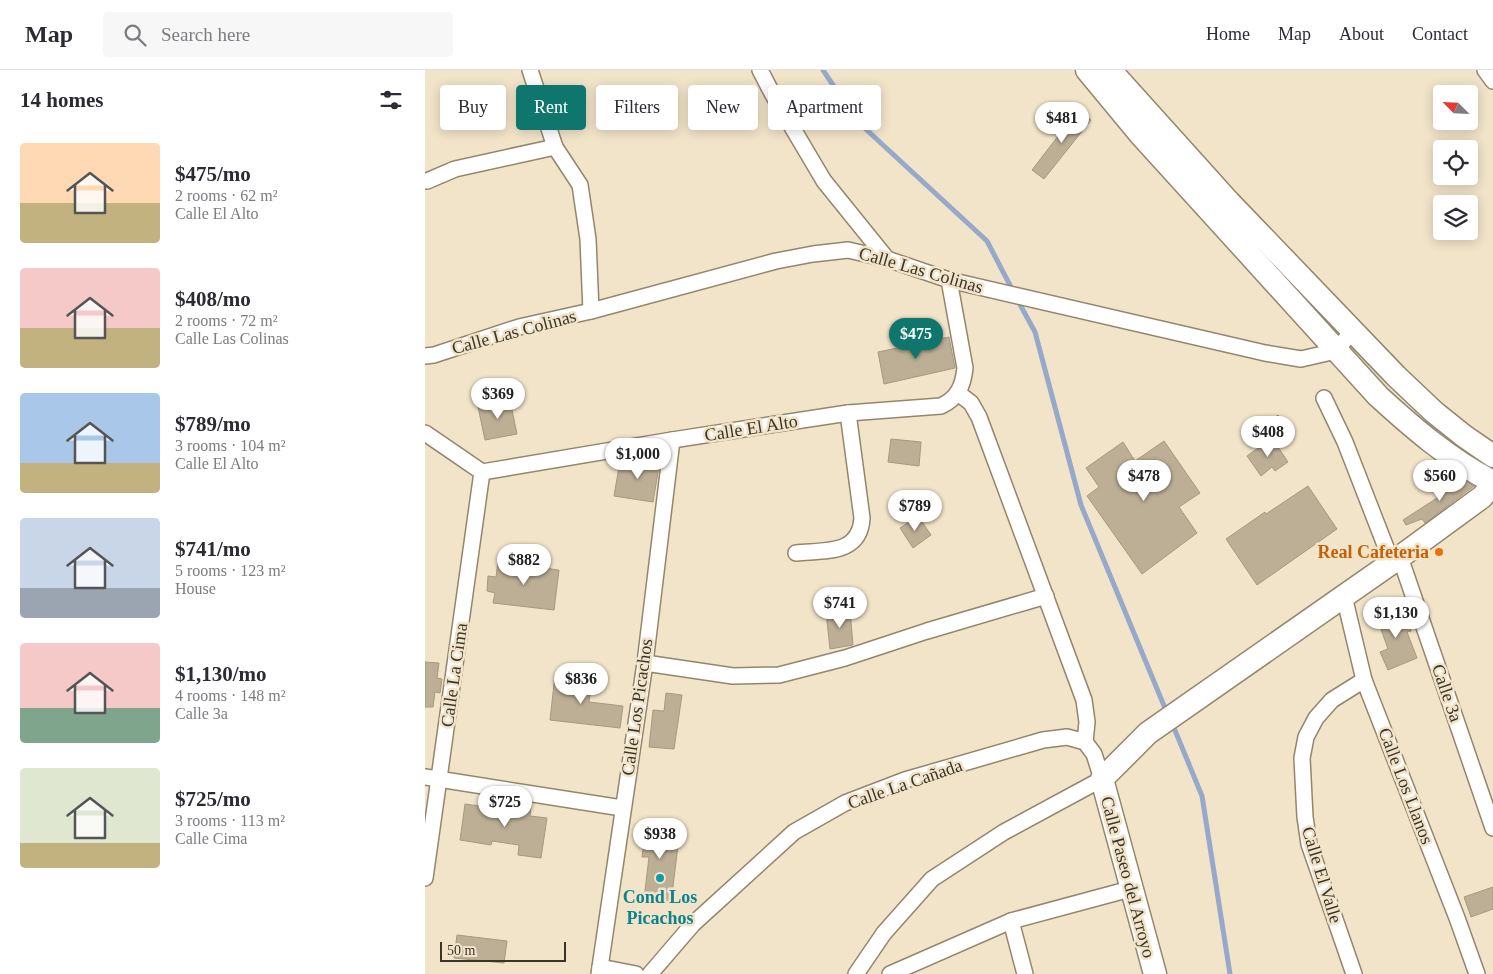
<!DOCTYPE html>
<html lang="en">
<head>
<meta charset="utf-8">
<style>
  body { margin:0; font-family:"Times New Roman",serif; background:#f7f7f7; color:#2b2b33; height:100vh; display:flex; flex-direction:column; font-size:19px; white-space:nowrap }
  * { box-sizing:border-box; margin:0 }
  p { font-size:16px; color:#7c7c81 }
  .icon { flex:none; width:28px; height:28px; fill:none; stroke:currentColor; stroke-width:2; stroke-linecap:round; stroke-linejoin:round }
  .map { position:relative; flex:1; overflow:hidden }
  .side { display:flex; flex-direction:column; background:#fff; width:425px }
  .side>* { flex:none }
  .banner { position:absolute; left:15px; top:15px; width:475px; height:45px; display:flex; gap:10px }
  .needle { width:32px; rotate:294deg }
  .controls { position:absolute; left:1008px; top:15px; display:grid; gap:10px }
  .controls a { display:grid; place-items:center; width:45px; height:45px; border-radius:5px; background:#fff; box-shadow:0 2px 12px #0003; font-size:25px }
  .scale { position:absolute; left:15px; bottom:12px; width:126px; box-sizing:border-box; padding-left:5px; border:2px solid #3a342a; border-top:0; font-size:14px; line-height:18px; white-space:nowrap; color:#3a342a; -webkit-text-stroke:4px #f2e4c9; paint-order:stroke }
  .price { position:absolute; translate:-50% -42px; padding:0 11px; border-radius:18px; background:#fff; color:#222; font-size:16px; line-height:32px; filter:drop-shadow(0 1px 2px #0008) }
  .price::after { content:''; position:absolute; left:50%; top:30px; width:15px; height:11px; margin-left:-8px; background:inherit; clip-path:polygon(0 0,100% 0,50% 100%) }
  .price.current { background:#0f766e; color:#fff }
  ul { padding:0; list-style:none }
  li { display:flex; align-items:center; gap:15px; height:125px; padding:0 20px }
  li span { display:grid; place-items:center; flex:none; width:140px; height:100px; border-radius:5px; color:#555 }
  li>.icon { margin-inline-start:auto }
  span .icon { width:60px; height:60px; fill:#fffc; stroke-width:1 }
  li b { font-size:21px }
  h2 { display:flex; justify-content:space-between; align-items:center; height:60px; padding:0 20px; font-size:21px }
  .pill { padding:0 18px; border-radius:5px; background:#fff; box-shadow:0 2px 12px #0003; font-size:18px; line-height:45px }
  .pill.current { background:#0f766e; color:#fff }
  header { display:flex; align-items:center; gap:30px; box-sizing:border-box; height:70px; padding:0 25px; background:#fff; border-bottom:1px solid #e1e1e2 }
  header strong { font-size:24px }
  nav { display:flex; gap:28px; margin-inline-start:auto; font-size:18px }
  .search { width:350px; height:45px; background:#f7f7f7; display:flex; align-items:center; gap:12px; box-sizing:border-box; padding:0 18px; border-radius:5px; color:#7c7c81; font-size:19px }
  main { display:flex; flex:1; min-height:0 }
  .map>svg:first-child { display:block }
</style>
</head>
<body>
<header>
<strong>Map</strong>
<div class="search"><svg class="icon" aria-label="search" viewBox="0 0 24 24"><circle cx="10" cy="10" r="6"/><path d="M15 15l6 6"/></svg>Search here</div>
<nav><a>Home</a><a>Map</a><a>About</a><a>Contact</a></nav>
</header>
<main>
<section class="side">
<h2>14 homes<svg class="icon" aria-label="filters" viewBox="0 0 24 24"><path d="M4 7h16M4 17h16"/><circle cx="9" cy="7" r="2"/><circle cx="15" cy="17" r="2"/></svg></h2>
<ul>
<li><span style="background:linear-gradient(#ffd9b3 60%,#c2b280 0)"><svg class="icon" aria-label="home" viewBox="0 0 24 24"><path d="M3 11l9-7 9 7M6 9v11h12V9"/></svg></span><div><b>$475/mo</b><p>2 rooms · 62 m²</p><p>Calle El Alto</p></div></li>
<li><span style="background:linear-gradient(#f6c9c9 60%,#c2b280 0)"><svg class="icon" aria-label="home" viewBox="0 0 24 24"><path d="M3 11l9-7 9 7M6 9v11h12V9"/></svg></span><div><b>$408/mo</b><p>2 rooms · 72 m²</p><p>Calle Las Colinas</p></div></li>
<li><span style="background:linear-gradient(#a9c7e8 70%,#c2b280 0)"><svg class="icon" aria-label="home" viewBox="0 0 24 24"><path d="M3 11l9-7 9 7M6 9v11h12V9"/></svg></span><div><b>$789/mo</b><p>3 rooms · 104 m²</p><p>Calle El Alto</p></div></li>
<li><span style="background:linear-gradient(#c9d6e8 70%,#9aa5b1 0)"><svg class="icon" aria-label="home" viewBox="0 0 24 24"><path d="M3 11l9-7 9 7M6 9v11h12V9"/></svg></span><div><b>$741/mo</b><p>5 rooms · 123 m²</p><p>House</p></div></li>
<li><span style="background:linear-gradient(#f6c9c9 65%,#7fa58c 0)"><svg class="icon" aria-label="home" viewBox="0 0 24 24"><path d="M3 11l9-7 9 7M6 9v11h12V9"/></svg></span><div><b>$1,130/mo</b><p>4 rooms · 148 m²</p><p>Calle 3a</p></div></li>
<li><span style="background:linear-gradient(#dfe7d0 75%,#c2b280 0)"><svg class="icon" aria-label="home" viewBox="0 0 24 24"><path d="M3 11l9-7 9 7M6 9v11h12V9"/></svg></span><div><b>$725/mo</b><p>3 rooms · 113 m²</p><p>Calle Cima</p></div></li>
</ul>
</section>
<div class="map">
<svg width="1068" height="904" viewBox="0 0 1068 904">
  <rect width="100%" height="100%" fill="#f2e4c9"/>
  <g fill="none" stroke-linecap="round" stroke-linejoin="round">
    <g stroke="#97a9ca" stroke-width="5">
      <polyline points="398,0 432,51 562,171 588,221"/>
      <polyline points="592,229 610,262 656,435 742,643"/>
      <polyline points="747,653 777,726 805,904"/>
    </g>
  </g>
  <g fill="#bdaf95" stroke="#a69980">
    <polygon points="653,40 666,50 619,109 607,100"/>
    <polygon points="524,267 530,298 459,314 453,282"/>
    <polygon points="85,330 92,364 60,370 53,337"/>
    <polygon points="853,345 863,358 848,369 839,356"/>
    <polygon points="847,368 863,392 850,401 847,397 836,406 822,386"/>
    <polygon points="466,369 496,372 494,396 463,392"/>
    <polygon points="739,371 775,423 754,437 772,463 717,504 662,426 674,417 661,398 698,372 710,391"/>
    <polygon points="217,387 235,390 228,432 189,426 195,391 216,394"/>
    <polygon points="1035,408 1049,416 1000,453 997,449 981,455 978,450 1012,428"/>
    <polygon points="883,416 912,459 832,515 801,469 840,442 841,444"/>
    <polygon points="493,446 506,465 488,478 475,458"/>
    <polygon points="73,492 134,500 129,540 68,533 70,523 62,521 63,506 71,507"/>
    <polygon points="978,538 986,561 982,562 992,588 963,600 955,582 963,579 952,548"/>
    <polygon points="425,540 428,575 405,579 401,542"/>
    <polygon points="0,592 14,593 12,608 17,609 15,623 10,622 8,637 0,637"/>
    <polygon points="130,605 167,610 164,632 198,636 195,658 125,650"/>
    <polygon points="241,623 257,625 249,679 224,677 228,640 239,641"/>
    <polygon points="92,733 106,735 105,746 122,748 116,788 93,785 94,775 67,771 66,775 35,770 40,734 91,741"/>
    <polygon points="222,749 243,751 254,767 246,833 219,829 224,787 217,787"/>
    <polygon points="1068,817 1068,839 1046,847 1039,827"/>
    <polygon points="32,865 82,871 79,893 29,888"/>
  </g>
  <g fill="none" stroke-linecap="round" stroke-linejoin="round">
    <defs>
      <g id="street">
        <polyline points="105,0 130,77 155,115 163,169 166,241"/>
        <polyline points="335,0 348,25 399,111 462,189"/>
        <polyline points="1060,0 1068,11"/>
        <polyline points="2,111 30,99 130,77"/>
        <polyline points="0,286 9,285 94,257 166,241 351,191 388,184 423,180 462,189 524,210 840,283 876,289 911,281 927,261"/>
        <polyline points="533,323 546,333 554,347 659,630 662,652 660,672"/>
        <polyline points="899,328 920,372 967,493"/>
        <polyline points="0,363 57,402"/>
        <path d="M 57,402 L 247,370 L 423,343 L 516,336 C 533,328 538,316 540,298 L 524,210"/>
        <path d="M 371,483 C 400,480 435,485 437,448 L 423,343"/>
        <polyline points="975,487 1068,758"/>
        <polyline points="919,526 939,610 1032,848 1052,904"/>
        <polyline points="220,593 308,606 354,605 420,588 502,561 621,526"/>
        <polyline points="0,707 197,738"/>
        <polyline points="0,808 57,402"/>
        <polyline points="586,851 600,904"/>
        <polyline points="175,897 211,904"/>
        <polyline points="174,904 220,593 247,370"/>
        <polyline points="225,904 268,854 369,762 420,733 480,710 618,670 642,667 660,672 669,684 677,709 579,762 507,809 459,863 431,904"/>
        <polyline points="465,904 586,851 705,819"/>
        <polyline points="929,904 884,774 880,747 877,688 881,667 891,648 907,630 939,610"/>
      </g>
      <g id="secondary">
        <path d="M 662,0 L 715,64 L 953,326 C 988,358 1025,390 1068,412"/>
        <polyline points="685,0 804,132 971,306 1009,342 1039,366 1068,386"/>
        <polyline points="730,904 677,709 723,663 975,487 1057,427 1068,414"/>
      </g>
    </defs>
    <use href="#street" stroke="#93866d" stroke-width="18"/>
    <use href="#secondary" stroke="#93866d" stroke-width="25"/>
    <use href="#street" stroke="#fff" stroke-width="15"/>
    <use href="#secondary" stroke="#fff" stroke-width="22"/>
  </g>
  <circle fill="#e8710a" stroke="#f2e4c9" stroke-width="2" cx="1014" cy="482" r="5"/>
  <circle fill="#0f9aa8" stroke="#f2e4c9" stroke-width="2" cx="235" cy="808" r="5"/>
  <g text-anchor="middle" stroke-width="5" stroke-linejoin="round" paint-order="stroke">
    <g font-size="18" fill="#3a342a" stroke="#f2e4c9">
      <text transform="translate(496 200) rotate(16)" y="6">Calle Las Colinas</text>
      <text transform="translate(89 262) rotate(-15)" y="6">Calle Las Colinas</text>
      <text transform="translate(326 358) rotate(-9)" y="6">Calle El Alto</text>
      <text transform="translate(29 605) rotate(-82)" y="6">Calle La Cima</text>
      <text transform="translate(1022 623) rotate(71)" y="6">Calle 3a</text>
      <text transform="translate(212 637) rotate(-82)" y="6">Calle Los Picachos</text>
      <text transform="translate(480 714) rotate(-19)" y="6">Calle La Cañada</text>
      <text transform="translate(981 716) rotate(69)" y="6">Calle Los Llanos</text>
      <text transform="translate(897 805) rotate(73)" y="6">Calle El Valle</text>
      <text transform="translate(703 807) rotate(75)" y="6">Calle Paseo del Arroyo</text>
    </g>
    <g font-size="18" font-weight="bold" fill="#c56008" stroke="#f2e4c9" text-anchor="end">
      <text x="1004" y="488">Real Cafeteria</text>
    </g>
    <g font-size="18" font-weight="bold" fill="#0d838f" stroke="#f2e4c9">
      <text x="235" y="833">Cond Los<tspan x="235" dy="21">Picachos</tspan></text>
    </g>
  </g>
</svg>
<div class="controls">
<a><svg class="needle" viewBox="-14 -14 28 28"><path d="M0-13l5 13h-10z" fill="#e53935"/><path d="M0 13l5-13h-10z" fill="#7c7c81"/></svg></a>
<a><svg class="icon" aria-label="locate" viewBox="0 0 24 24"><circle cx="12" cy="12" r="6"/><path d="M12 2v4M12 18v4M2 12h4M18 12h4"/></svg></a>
<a><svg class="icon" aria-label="layers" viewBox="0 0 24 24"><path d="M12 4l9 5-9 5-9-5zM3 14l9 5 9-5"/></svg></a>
</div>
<div class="scale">50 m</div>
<b class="price" style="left:637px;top:74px">$481</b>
<b class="price current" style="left:491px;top:290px">$475</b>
<b class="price" style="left:73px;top:350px">$369</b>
<b class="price" style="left:843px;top:388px">$408</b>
<b class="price" style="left:213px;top:410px">$1,000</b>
<b class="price" style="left:719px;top:432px">$478</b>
<b class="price" style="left:1015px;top:432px">$560</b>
<b class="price" style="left:490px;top:462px">$789</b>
<b class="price" style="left:99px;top:516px">$882</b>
<b class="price" style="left:415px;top:559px">$741</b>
<b class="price" style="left:971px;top:569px">$1,130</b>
<b class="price" style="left:156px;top:635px">$836</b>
<b class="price" style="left:80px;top:758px">$725</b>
<b class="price" style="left:235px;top:790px">$938</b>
<div class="banner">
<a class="pill">Buy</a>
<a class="pill current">Rent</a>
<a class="pill">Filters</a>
<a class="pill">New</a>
<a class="pill">Apartment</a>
</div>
</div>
</main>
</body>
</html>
